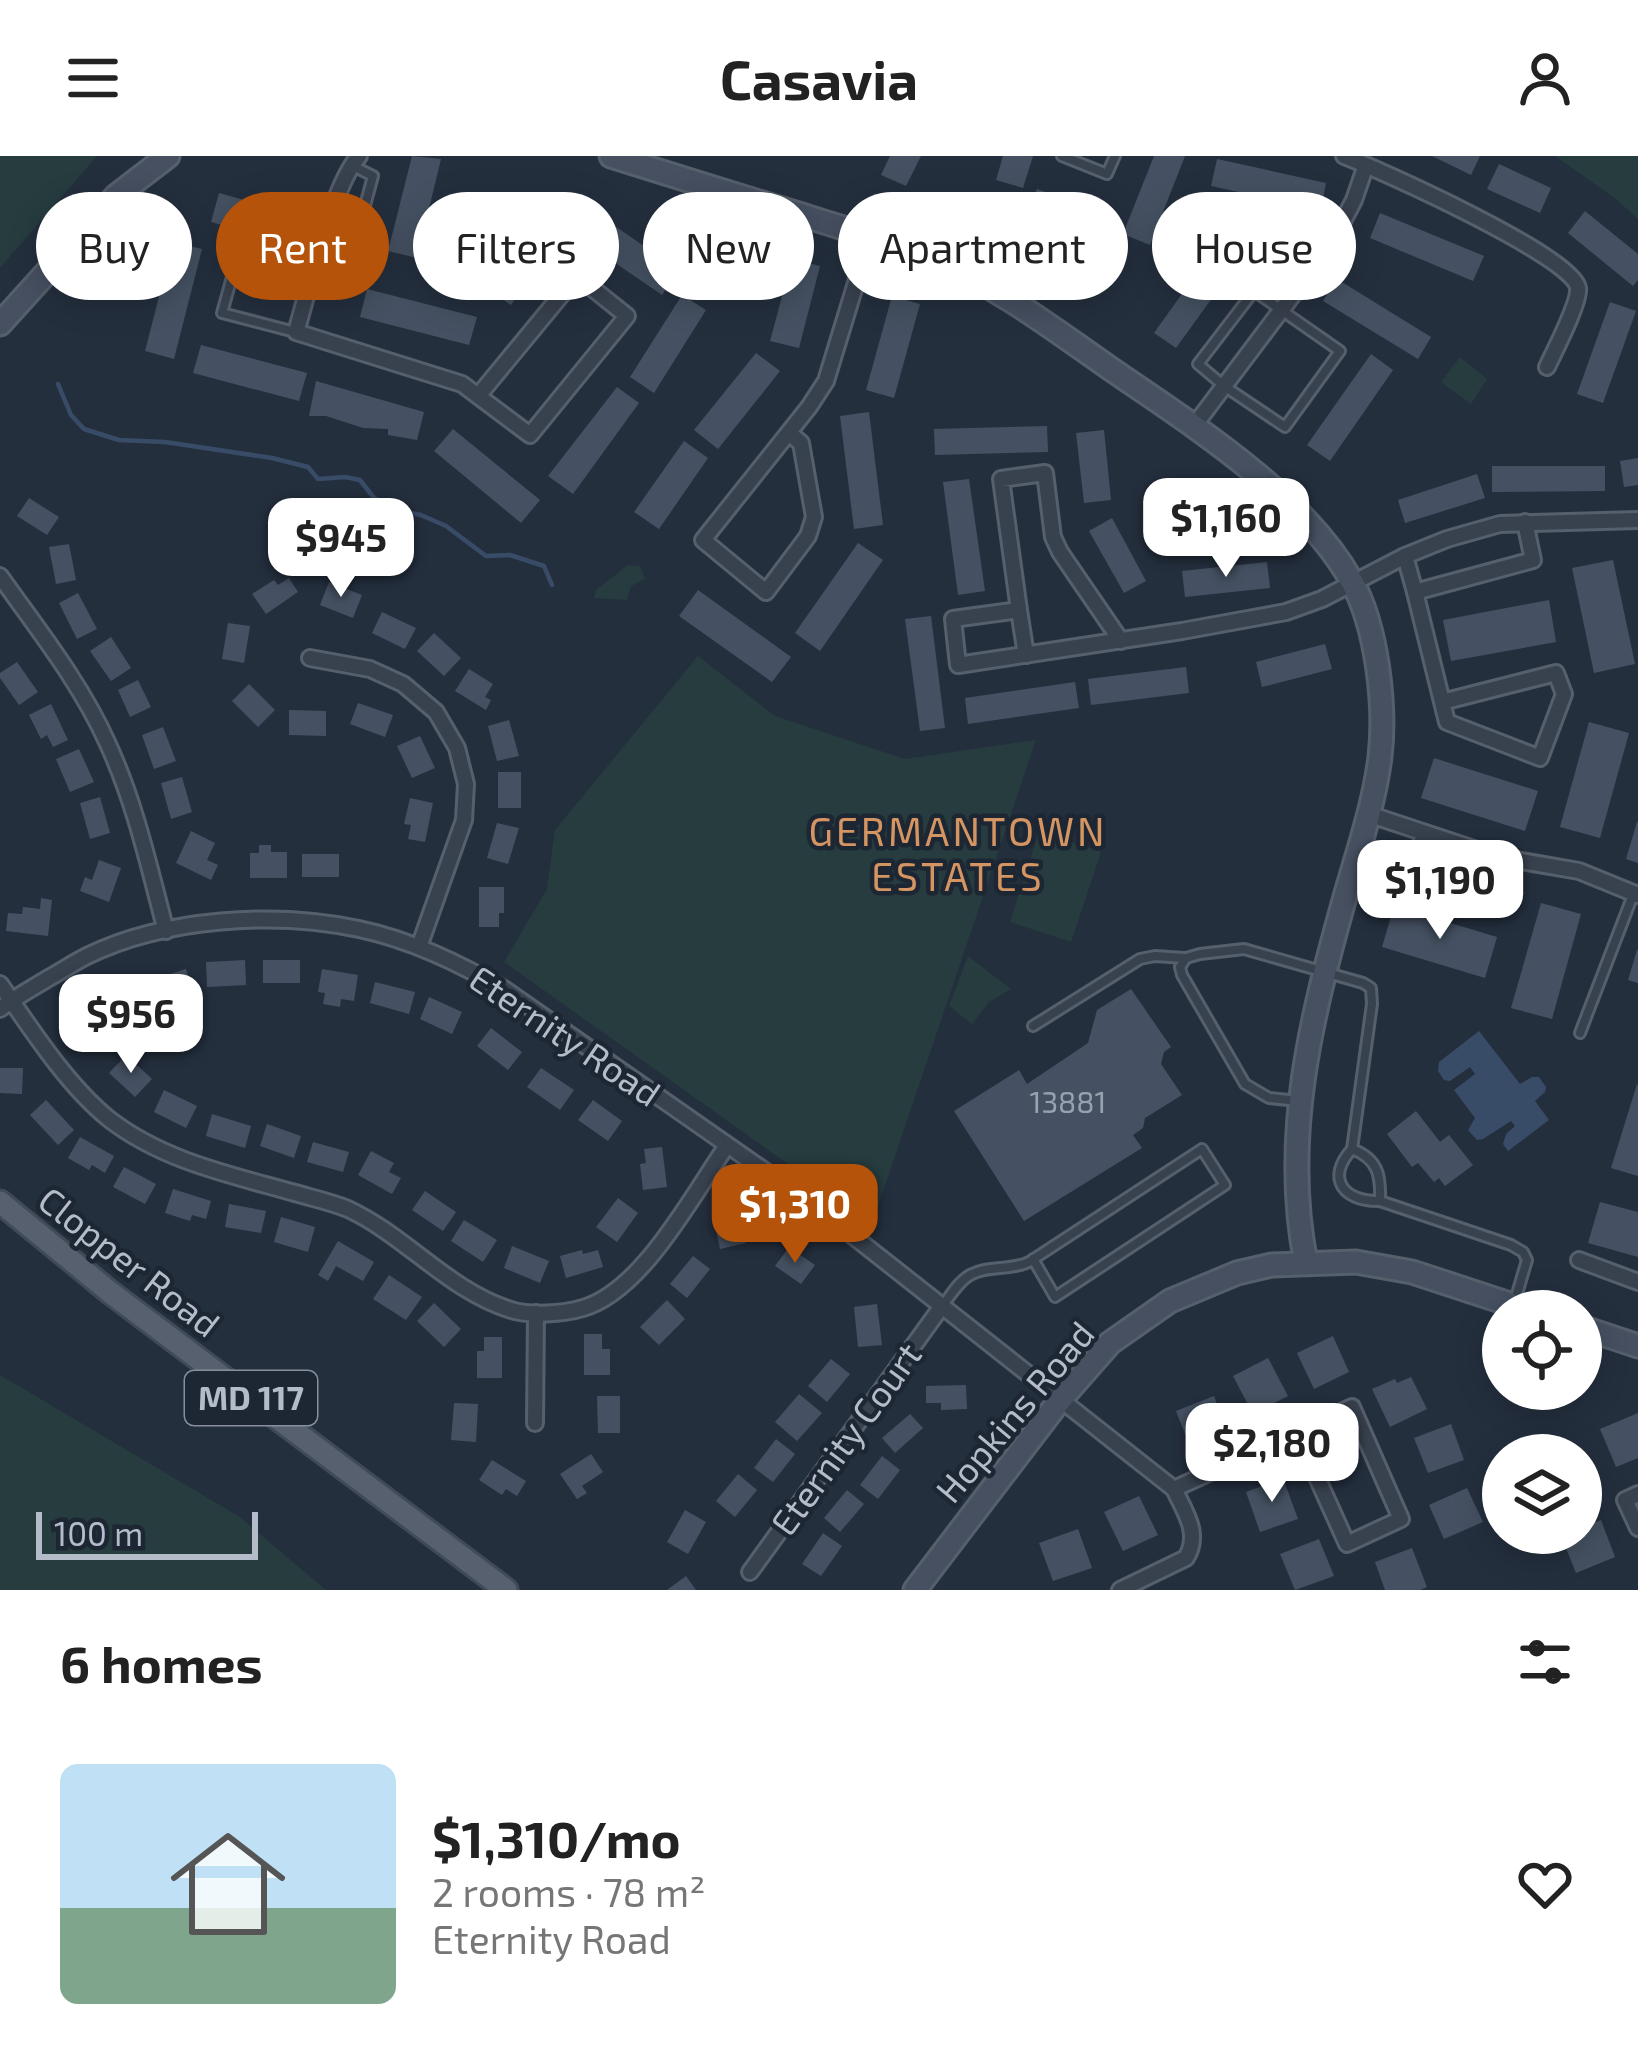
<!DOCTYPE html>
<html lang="en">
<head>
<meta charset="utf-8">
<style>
  body { margin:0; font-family:"Exo 2",sans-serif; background:#f6f6f6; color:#222; height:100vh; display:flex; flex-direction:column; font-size:45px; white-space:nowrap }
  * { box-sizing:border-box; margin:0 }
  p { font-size:39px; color:#767676 }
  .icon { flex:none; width:66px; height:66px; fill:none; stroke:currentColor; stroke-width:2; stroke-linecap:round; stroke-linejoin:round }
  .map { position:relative; height:1434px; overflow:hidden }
  .drawer { display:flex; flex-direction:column; background:#fff; flex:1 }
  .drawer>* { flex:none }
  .top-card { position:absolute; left:36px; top:36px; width:1566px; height:108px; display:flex; gap:24px }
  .fabs { position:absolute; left:1482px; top:1134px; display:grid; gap:24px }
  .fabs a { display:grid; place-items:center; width:120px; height:120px; border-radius:50%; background:#fff; box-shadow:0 6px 30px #0003; font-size:60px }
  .scale { position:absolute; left:36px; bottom:30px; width:222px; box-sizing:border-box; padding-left:12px; border:6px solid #b4bcc9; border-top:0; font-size:33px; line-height:42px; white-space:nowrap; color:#b4bcc9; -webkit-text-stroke:9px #1d2633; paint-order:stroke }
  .price { position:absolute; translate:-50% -102px; padding:0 27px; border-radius:24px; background:#fff; color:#222; font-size:39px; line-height:78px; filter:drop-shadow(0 3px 6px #0008) }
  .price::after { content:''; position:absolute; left:50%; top:72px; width:36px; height:27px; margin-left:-18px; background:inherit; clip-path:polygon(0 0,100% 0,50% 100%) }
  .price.selected { background:#b45309; color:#fff }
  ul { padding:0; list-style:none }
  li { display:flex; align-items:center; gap:36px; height:300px; padding:0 60px }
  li+li { border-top:3px solid #e0e0e0 }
  li span { display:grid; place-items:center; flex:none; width:336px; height:240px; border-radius:18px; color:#555 }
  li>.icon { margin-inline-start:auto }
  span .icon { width:144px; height:144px; fill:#fffc; stroke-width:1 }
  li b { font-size:51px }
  h2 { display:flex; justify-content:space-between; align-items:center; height:144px; padding:0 60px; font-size:51px }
  .chip { padding:0 42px; border-radius:54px; background:#fff; box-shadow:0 6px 30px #0003; font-size:42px; line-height:108px }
  .chip.selected { background:#b45309; color:#fff }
  header { display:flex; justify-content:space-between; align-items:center; height:156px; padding:0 60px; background:#fff; font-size:54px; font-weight:700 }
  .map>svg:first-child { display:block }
</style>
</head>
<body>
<header><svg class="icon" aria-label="menu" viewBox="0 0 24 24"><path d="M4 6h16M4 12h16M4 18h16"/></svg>Casavia<svg class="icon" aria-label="person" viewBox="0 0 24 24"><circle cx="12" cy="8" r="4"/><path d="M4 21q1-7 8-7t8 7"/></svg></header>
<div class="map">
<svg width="1638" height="1434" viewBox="0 0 1638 1434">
  <rect width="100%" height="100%" fill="#242f3e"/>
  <g fill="#263c3f">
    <polygon points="0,0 97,0 0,112"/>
    <polygon points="1555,0 1638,0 1638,63 1616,43"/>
    <polygon points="1460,201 1487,223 1471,248 1441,226"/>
    <polygon points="628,409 640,410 645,423 631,430 627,444 594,442 596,434"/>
    <polygon points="698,500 775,560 905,603 1036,584 872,1068 504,806 547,733 555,674"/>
    <polygon points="1039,676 1101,696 1071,786 1010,766"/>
    <polygon points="968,800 1011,833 989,846 972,868 949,850"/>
    <polygon points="0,1219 240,1361 326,1434 0,1434"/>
  </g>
  <polygon fill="#394c67" points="1479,875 1520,928 1532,921 1539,921 1546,931 1545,936 1535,945 1549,964 1508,995 1503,988 1506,978 1515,970 1511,965 1483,983 1477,984 1468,974 1475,962 1454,934 1475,918 1470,911 1450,925 1444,924 1438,915 1439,906"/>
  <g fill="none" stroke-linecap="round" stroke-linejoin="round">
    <polyline stroke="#394c67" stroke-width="4.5" points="58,228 71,259 84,273 119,284 165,286 272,302 308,311 318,323 345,321 360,324 374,342 401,355 421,359 446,370 486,400 510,399 544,410 552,429"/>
  </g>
  <g fill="#455162">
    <polygon points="412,0 441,3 417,102 388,95"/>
    <polygon points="890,0 921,0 906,30 881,19"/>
    <polygon points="1003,0 1033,0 1023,32 996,24"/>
    <polygon points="1154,0 1185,0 1150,89 1123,78"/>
    <polygon points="1432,0 1480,0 1471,19"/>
    <polygon points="1217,3 1326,27 1321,54 1211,30"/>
    <polygon points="1499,8 1551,32 1540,57 1487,33"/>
    <polygon points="1037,33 1103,55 1094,81 1028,59"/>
    <polygon points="219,37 314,63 306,93 211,66"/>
    <polygon points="552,38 576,55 511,149 486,132"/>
    <polygon points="1585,55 1638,98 1638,124 1633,130 1568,77"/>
    <polygon points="1380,57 1484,100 1473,125 1370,82"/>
    <polygon points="609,66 679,114 662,139 592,91"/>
    <polygon points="173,86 202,93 174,203 145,195"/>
    <polygon points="1219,86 1241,102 1176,192 1154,177"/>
    <polygon points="792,103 820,110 799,192 770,185"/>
    <polygon points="1337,123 1431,181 1418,203 1323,145"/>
    <polygon points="367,133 477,161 469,189 360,161"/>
    <polygon points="682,139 706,154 654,237 630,221"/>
    <polygon points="892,140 920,148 894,242 866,234"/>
    <polygon points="1610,146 1636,155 1603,247 1577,238"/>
    <polygon points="201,189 307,217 299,245 193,217"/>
    <polygon points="756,197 780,215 718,293 694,274"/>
    <polygon points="1371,198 1393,214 1330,305 1307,289"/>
    <polygon points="316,225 424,256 417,284 388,279 388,273 363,272 326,260 309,260"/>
    <polygon points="617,231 639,247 573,338 548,320"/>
    <polygon points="869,256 883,369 854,373 840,260"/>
    <polygon points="1047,270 1048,296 935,299 934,273"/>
    <polygon points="453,273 540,344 521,367 434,295"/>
    <polygon points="1104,274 1111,344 1084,347 1076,277"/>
    <polygon points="684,285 708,302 659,373 634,356"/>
    <polygon points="1638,302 1638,329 1624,331 1620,305"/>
    <polygon points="1492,310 1605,310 1605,335 1492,336"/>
    <polygon points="1477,318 1485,342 1405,367 1398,344"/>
    <polygon points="969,323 985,435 958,439 943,326"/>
    <polygon points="29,342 59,361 47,379 17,360"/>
    <polygon points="1112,362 1146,425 1124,437 1089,375"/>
    <polygon points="858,387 883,404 820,495 795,477"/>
    <polygon points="69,388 76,424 56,428 49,391"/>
    <polygon points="1613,404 1635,508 1594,517 1572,412"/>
    <polygon points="1267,406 1270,432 1185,441 1182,415"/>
    <polygon points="289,422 298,436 266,458 252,438 274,424 278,429"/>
    <polygon points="329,426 362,439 353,462 320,449"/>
    <polygon points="698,434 791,501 772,526 679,460"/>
    <polygon points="78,437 97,473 77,483 59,447"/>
    <polygon points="1549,444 1556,486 1451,505 1443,464"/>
    <polygon points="382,456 416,472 405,493 372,477"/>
    <polygon points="931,460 945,572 920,575 905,463"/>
    <polygon points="228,467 250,470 244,507 222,503"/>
    <polygon points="434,477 461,502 444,520 417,495"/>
    <polygon points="111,481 131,512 111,525 90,495"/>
    <polygon points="1325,488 1332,513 1262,531 1256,506"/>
    <polygon points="17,506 38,536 19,549 0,522 0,517"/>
    <polygon points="1186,511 1189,537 1091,549 1088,523"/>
    <polygon points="469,513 493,528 485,541 491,544 486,554 455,535"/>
    <polygon points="138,524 151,551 130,561 118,534"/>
    <polygon points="1075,526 1079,552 968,568 965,542"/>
    <polygon points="249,528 275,554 258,571 232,545"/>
    <polygon points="358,547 393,559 385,581 350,568"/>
    <polygon points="51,548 68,584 53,591 47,579 41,583 29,559"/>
    <polygon points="289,554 326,555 326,580 289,579"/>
    <polygon points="509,564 519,600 497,605 488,570"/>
    <polygon points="1589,566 1629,577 1600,682 1560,671"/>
    <polygon points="163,571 176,605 154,613 142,579"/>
    <polygon points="420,580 435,612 412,622 397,590"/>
    <polygon points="79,593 94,626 70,636 56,603"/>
    <polygon points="1434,602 1538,635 1525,675 1421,642"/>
    <rect x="498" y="616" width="23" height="36"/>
    <polygon points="182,621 192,656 171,663 161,627"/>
    <polygon points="100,641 110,677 90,683 80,647"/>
    <polygon points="410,642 433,647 425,686 408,683 411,669 404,668"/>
    <polygon points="1637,666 1638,666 1638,707 1626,703"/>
    <polygon points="497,667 519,672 508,708 487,702"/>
    <polygon points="191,675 215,687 207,704 218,709 211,724 176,707"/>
    <polygon points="259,689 271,689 271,696 287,696 287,722 250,722 250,697 259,697"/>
    <rect x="302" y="698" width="37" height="23"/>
    <polygon points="99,704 121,712 109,746 80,735 85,721 92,724"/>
    <polygon points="479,731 504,731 504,757 499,757 499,771 479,771"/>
    <polygon points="41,742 52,744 48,780 6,775 8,757 22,758 23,751 40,753"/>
    <polygon points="1541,747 1581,758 1552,863 1511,852"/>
    <polygon points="1394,750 1497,781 1485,822 1382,791"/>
    <polygon points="1637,794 1638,794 1638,827 1628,824"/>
    <polygon points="245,804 246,829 207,831 206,806"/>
    <rect x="263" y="804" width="37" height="23"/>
    <polygon points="186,813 193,836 158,847 151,824"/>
    <polygon points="322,813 358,819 354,845 341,843 340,851 323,848 325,837 318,836"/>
    <polygon points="375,826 415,836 409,858 370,847"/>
    <polygon points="1131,833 1171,891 1164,896 1161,908 1182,939 1145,962 1143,972 1133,979 1142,992 1024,1065 954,955 1019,914 1027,928 1088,887 1097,854"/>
    <polygon points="429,841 462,856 452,878 420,863"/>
    <polygon points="101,852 104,891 81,893 78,854"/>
    <polygon points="491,872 522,896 508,914 477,890"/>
    <polygon points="126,899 152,923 135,941 109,917"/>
    <polygon points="0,912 23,912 22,938 0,937"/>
    <polygon points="541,912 574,934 560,954 527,931"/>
    <polygon points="1637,928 1638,929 1638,1020 1611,1012"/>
    <polygon points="164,934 197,950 186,972 154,956"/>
    <polygon points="46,944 74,974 58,989 30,959"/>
    <polygon points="593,944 622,965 608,985 578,964"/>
    <polygon points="1416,955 1440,986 1449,979 1473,1009 1445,1030 1439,1022 1434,1026 1418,1007 1412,1011 1387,978"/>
    <polygon points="212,958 251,970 245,992 206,980"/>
    <polygon points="267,968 301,980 294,1002 260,990"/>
    <polygon points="80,981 114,1000 105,1017 92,1009 89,1014 68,1002"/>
    <polygon points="313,986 349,996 343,1016 307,1006"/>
    <polygon points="662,991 667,1031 643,1034 640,1008 646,1007 644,993"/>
    <polygon points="371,995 394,1007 389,1016 401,1022 392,1038 358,1019"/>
    <polygon points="124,1011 156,1028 145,1048 113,1031"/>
    <polygon points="173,1033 211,1045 206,1063 192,1059 190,1065 165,1057"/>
    <polygon points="425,1035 456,1056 443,1075 412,1054"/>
    <polygon points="618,1042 638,1057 617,1086 596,1071"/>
    <polygon points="1600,1046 1638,1056 1638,1101 1588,1087"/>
    <polygon points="229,1048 266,1055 261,1077 225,1071"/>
    <polygon points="281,1061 315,1071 308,1096 274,1086"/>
    <polygon points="753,1061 757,1077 744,1081 746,1087 720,1093 715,1070"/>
    <polygon points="464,1064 497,1084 483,1106 451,1085"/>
    <polygon points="338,1085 374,1106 363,1125 336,1110 328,1125 318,1119"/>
    <polygon points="512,1090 549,1105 540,1127 504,1112"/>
    <polygon points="789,1091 815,1109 801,1128 775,1110"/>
    <polygon points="582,1094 583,1098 598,1094 603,1111 566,1122 560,1100"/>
    <polygon points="693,1100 710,1113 687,1142 670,1128"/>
    <polygon points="389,1119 422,1141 406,1164 373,1143"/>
    <polygon points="667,1144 685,1163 659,1189 640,1171"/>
    <polygon points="434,1147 461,1173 444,1191 417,1165"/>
    <polygon points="877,1148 882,1189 858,1191 854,1151"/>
    <polygon points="584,1178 602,1178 602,1193 610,1193 610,1219 584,1219"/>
    <polygon points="1333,1180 1349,1216 1314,1233 1297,1197"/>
    <polygon points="484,1181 502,1181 502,1222 477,1222 477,1195 484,1195"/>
    <polygon points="1268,1202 1288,1240 1253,1258 1233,1220"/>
    <polygon points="831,1203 850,1218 827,1246 808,1230"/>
    <polygon points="1411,1221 1427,1253 1390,1271 1372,1233 1395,1223 1397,1227"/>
    <polygon points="966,1229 967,1253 941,1254 941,1247 926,1247 926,1230"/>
    <polygon points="799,1238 822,1257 797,1285 775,1266"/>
    <polygon points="597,1240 620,1240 620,1277 598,1277"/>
    <polygon points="1214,1240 1228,1277 1190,1291 1176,1255"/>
    <polygon points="454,1247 478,1248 476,1286 451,1284"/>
    <polygon points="1638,1257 1638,1302 1616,1311 1600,1273"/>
    <polygon points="910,1258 923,1272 895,1297 882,1282"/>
    <polygon points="1451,1268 1464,1304 1428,1317 1414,1282"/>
    <polygon points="776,1283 795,1298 773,1326 754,1312"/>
    <polygon points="591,1298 603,1316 582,1330 587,1337 577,1343 560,1318"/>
    <polygon points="882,1300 900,1314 878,1343 860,1329"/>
    <polygon points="492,1304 526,1325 517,1340 506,1333 502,1339 479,1324"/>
    <polygon points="738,1318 757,1334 735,1361 716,1345"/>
    <polygon points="1283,1322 1298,1363 1260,1376 1246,1336"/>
    <polygon points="1467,1332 1483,1366 1444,1383 1429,1349"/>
    <polygon points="847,1334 864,1348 840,1376 824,1362"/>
    <polygon points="1139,1340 1158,1379 1123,1395 1104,1356"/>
    <polygon points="685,1354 706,1366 688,1398 667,1386"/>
    <polygon points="1601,1364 1615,1401 1576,1417 1561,1380 1581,1377 1581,1372"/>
    <polygon points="1078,1373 1092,1412 1053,1425 1039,1387"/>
    <polygon points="823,1377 842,1390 821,1420 802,1408"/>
    <polygon points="1319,1383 1334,1420 1295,1434 1280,1398"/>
    <polygon points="1412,1392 1427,1431 1420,1434 1385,1434 1375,1406"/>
    <polygon points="686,1420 696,1434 667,1434"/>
  </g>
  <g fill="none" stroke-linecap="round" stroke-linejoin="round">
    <defs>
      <g id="lane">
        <polyline points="1062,0 1107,18 1115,0"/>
        <polyline points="322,90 352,98 373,20 351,9"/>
        <polygon points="1254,135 1340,195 1285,271 1224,230 1198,208"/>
        <polyline points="295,176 222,157 235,110 309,131"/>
        <polyline points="1033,870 1140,803 1155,800 1184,802"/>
        <polyline points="1580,877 1633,739"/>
        <path d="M 1298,945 L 1269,942 L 1245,928 L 1182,819 L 1180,811 L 1186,802 L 1200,798 L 1244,793 L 1363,827 L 1371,832 L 1372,848 L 1352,993 C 1378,1003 1381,1019 1380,1045 L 1511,1089 L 1523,1096 L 1527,1104 L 1514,1148"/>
        <path d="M 1352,993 C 1325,1023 1344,1046 1380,1045"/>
        <path d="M 943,1149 C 951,1139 959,1125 970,1119 C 988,1109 1010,1115 1029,1106 L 1202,993 L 1225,1029 L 1055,1141 L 1033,1103"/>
      </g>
      <g id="street">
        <path d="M 359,0 C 332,30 309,133 296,176 L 462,228 L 530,279 L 627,160 L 577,120 L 478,240"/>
        <path d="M 1344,0 C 1380,14 1574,101 1578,132 C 1580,146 1554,196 1547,211"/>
        <polyline points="1194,270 1331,88 1354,44 1366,9"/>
        <polyline points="789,277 801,287 814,361 808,380 766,436 703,384 809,251 826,225 870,81"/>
        <polyline points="1405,400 1415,436 1533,404 1525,366"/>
        <path d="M 0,420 C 38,474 80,526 107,586 C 135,646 149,711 166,775"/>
        <polyline points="1415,436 1447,566 1540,602 1564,538 1556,517 1442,546"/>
        <polyline points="1019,454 1026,499"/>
        <polyline points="1121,485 1060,396 1053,381 1045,317 1001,323 1019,454 953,463 958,509 1182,475 1286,456 1322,443 1405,400 1447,383 1500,368 1638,364"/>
        <polyline points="310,502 370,513 403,528 436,556 457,592 466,628 464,664 419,791"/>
        <polyline points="1368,658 1498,701 1579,715 1638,739"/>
        <polyline points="1425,677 1411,714 1493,748 1508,703"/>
        <path d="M 0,828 C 31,873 67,929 109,963 C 163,1005 231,1019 295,1037 C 312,1042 331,1046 348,1053 C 406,1080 449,1135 511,1154 C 530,1160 563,1158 583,1152 C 642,1135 692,1040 726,991"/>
        <path d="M 0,853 C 14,842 31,833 47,823 C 60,816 73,807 87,800 C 165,762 275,755 359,773 C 411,784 458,807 504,833 L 815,1050 L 1174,1333 C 1185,1356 1201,1378 1186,1402 L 1120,1434"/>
        <polyline points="1579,1104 1638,1126"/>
        <polyline points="535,1267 536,1157"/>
        <polyline points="1174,1333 1352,1251 1401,1363 1347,1388 1297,1277"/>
        <polyline points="1638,1338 1625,1344 1638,1372"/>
        <polyline points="750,1416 942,1150"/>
      </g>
      <g id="secondary">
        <path d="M 611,0 C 675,20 738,40 802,59 C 845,73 889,85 931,102 C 995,129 1051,171 1108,211 C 1189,267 1302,337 1351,424 C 1377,470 1386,549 1380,601 C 1374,649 1358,695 1345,741 C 1311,862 1281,982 1306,1107"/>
        <polyline points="0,168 116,40 168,0"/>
        <polyline points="1581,1171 1638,1190"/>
        <polyline points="915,1434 1060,1244 1110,1187 1170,1145 1237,1117 1272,1109 1356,1106 1412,1116 1531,1155"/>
      </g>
      <polyline id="primary" points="0,1046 111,1137 506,1434"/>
    </defs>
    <use href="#lane" stroke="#565f6c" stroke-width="14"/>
    <use href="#street" stroke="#565f6c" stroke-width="20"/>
    <use href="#secondary" stroke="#565f6c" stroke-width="27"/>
    <use href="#primary" stroke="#414a57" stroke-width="27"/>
    <use href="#lane" stroke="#38414e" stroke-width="8"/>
    <use href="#street" stroke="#38414e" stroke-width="14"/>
    <use href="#secondary" stroke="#465061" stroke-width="21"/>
    <use href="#primary" stroke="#56606e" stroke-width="21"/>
  </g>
  <g text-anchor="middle" stroke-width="9" stroke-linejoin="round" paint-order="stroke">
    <g font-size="30" fill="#98a1af">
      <text x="1068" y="957">13881</text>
    </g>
    <rect fill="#1d2633" stroke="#878f9c" stroke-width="3" x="185" y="1215" width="132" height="54" rx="9"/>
    <g font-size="33" font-weight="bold" fill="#b4bcc9">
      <text x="251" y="1254">MD 117</text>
    </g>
    <g font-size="36" fill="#b4bcc9" stroke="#1d2633">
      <text transform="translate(565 880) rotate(34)" y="13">Eternity Road</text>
      <text transform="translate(129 1106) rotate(38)" y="13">Clopper Road</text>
      <text transform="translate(1015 1256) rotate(-50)" y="13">Hopkins Road</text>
      <text transform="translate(846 1283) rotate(-54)" y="13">Eternity Court</text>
    </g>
    <g font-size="39" letter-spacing="3" fill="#d59563" stroke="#1d2633">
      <text x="958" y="690">GERMANTOWN<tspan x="958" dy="45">ESTATES</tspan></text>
    </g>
  </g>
</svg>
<div class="fabs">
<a><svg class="icon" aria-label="locate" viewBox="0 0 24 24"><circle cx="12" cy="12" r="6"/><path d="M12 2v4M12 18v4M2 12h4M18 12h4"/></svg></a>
<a><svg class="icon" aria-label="layers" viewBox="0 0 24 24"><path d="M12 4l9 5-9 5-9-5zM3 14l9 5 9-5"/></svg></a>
</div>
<div class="scale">100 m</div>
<b class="price" style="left:1226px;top:424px">$1,160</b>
<b class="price" style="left:341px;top:444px">$945</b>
<b class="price" style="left:1440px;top:786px">$1,190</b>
<b class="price" style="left:131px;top:920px">$956</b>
<b class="price selected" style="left:795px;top:1110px">$1,310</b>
<b class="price" style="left:1272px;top:1349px">$2,180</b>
<div class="top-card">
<a class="chip">Buy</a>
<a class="chip selected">Rent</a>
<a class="chip">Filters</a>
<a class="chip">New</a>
<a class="chip">Apartment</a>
<a class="chip">House</a>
</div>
</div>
<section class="drawer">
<h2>6 homes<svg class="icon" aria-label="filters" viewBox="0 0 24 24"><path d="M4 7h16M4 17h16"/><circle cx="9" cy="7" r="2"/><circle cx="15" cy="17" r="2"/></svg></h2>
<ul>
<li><span style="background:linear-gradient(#bfe0f5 60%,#7fa58c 0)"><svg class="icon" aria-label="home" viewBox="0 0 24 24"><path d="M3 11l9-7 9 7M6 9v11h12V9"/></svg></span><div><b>$1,310/mo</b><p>2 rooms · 78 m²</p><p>Eternity Road</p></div><svg class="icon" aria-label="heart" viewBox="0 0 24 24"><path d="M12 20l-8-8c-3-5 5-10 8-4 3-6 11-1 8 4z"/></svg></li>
</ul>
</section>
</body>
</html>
